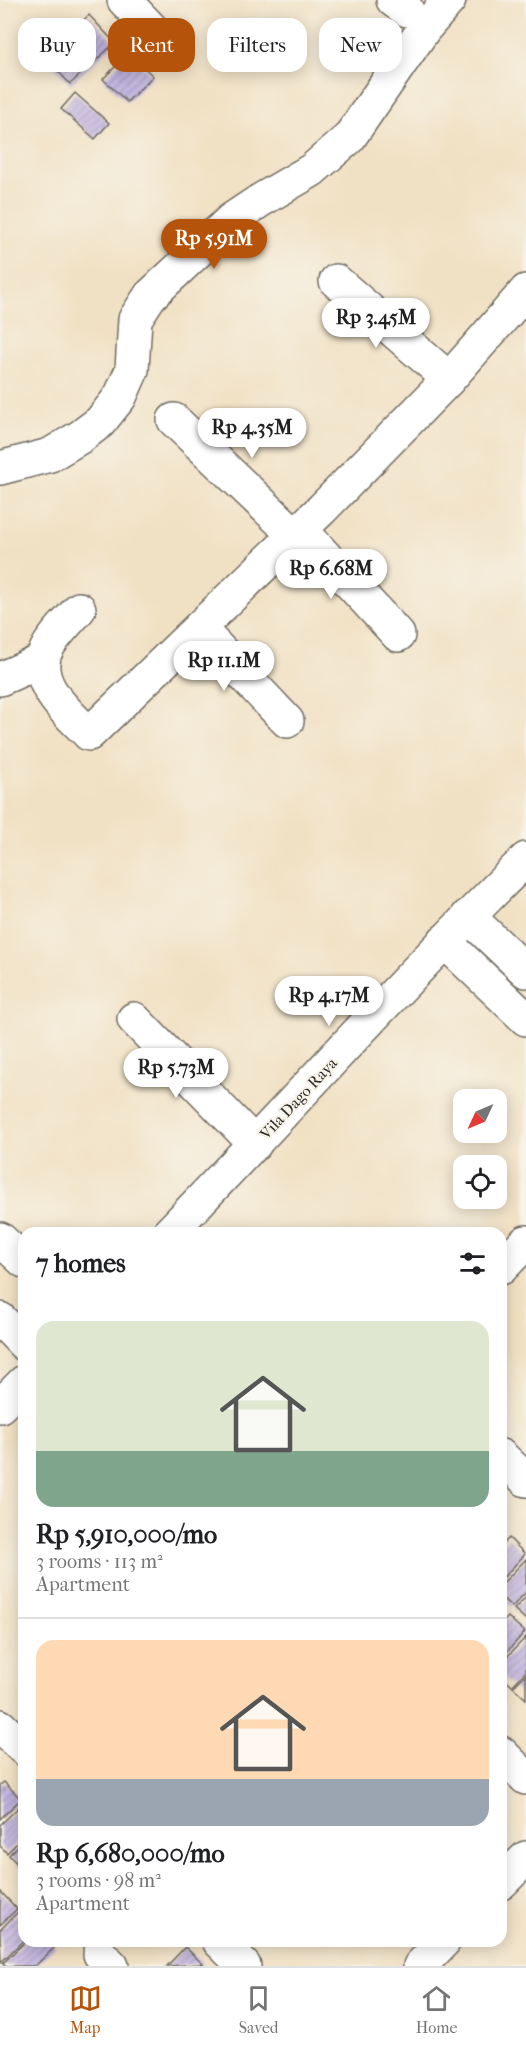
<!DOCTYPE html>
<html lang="en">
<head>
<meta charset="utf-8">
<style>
  body { margin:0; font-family:"IM FELL French Canon",serif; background:#f2f2f2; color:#202124; height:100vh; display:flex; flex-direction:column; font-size:22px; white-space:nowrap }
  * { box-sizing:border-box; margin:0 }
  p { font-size:20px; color:#757577 }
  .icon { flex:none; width:33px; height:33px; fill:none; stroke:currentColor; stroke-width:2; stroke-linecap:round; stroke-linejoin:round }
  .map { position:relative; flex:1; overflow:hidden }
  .panel { position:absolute; left:18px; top:1227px; width:489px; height:720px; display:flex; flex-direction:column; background:#fff; border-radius:18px; box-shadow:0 3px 15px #0003 }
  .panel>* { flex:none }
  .guide { position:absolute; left:18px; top:18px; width:490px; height:54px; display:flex; gap:12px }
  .needle { width:39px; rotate:226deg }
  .controls { position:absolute; left:453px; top:1089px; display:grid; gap:12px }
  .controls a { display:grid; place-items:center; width:54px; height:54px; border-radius:12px; background:#fff; box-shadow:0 3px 15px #0003; font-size:30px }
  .price { position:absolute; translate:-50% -51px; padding:0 14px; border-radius:21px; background:#fff; color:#222; font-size:20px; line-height:39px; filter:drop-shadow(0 2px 3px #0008) }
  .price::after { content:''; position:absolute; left:50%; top:36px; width:18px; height:14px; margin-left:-9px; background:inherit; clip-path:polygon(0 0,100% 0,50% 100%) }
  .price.on { background:#b45309; color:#fff }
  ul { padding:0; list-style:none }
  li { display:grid; align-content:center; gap:12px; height:318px; padding:0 18px }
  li+li { border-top:2px solid #e0e0e0 }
  li span { display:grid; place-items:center; height:186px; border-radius:18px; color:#555 }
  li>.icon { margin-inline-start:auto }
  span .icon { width:108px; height:108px; fill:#fffc; stroke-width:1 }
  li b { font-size:26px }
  h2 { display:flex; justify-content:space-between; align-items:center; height:72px; padding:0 18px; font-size:26px }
  .tag { padding:0 21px; border-radius:18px; background:#fff; box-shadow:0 3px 15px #0003; font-size:21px; line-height:54px }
  .tag.on { background:#b45309; color:#fff }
  .menu { display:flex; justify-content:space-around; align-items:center; height:84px; border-top:2px solid #e0e0e0; background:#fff; font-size:16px; color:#757577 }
  .menu a { display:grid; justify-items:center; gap:3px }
  .menu .on { color:#b45309 }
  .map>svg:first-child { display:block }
</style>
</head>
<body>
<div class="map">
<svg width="526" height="1966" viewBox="0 0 526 1966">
  <defs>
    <pattern id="building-hatch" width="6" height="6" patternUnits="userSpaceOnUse" patternTransform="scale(1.5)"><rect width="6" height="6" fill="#c2b5e1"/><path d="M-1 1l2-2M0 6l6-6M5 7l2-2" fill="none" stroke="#9e93b7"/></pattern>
  </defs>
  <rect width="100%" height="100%" fill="#f7f3e8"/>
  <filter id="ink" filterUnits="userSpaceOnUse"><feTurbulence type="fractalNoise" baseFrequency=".0167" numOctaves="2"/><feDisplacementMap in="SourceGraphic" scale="12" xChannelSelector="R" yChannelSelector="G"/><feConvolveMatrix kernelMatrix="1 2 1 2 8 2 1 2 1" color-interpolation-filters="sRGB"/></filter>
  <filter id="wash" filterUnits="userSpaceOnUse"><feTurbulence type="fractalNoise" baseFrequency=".008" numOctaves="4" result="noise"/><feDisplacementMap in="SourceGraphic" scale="24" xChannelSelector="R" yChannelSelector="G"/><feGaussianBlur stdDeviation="1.35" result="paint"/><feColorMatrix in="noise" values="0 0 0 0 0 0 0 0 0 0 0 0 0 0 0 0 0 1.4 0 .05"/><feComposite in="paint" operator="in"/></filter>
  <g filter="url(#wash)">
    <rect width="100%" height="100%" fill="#f1e1c4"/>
    <g id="blocks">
      <g fill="url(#building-hatch)">
        <polygon points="89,15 115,43 70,84 44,56"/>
        <polygon points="129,53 153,76 127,102 103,79"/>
        <polygon points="75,93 109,123 95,139 61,109"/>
        <polygon points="509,1538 525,1554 501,1580 501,1546"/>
        <polygon points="526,1559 526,1592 512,1607 501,1597 501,1585"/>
        <polygon points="526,1597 526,1620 514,1609"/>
        <polygon points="508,1617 525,1632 501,1658 501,1624"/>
        <polygon points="526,1637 526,1671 512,1686 501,1676 501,1663"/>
        <polygon points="526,1674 526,1699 513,1687"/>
        <polygon points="4,1782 21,1799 0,1819 0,1785"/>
        <polygon points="24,1802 24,1836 7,1853 0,1846 0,1825"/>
        <polygon points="24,1840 24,1871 9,1855"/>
        <polygon points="0,1891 17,1909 0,1925"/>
        <polygon points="19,1911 24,1916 24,1940 1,1962 0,1930"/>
        <polygon points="26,1941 49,1941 55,1947 35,1966 6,1966 3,1963"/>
        <polygon points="185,1947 203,1964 167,1966"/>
      </g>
    </g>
  </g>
  <g filter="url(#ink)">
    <use href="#blocks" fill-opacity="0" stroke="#706b61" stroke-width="1.5"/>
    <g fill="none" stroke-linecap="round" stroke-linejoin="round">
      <defs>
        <g id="minor">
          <polyline points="124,0 164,42"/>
          <polyline points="393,0 407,10"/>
          <polyline points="336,281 449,379"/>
          <polyline points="174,420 295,535"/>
          <polyline points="0,468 50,455 80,437 100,422 120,397 132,370 135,319 150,296 231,220 261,200 312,170 349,138 424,29 449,0"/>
          <polyline points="301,530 398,635"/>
          <path d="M 79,609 C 69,621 57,632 49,645 C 27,679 67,712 89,734 L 322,509 L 449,379 L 526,291"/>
          <polyline points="199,628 287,721"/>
          <polyline points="0,679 43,660"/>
          <polyline points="468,916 526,971"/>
          <polyline points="444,941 526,1019"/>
          <polyline points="134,1019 255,1144"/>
          <path d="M 169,1233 C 289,1109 403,980 526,859"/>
          <polyline points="0,1239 24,1261"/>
          <polyline points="501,1268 526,1242"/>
          <polyline points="0,1319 24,1344"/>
          <polyline points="0,1406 24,1382"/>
          <polyline points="501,1456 526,1480"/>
          <polyline points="0,1726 24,1749"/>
          <polyline points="501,1753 526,1778"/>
          <polyline points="501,1883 526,1858"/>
          <polyline points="219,1941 244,1966"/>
          <polyline points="100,1954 112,1966"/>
          <polyline points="420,1966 444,1941"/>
        </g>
      </defs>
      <use href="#minor" stroke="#706b61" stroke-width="36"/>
      <use href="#minor" stroke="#fff" stroke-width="33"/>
    </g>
  </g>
  <g text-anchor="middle" stroke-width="4.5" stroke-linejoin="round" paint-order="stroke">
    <g font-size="16" fill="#2b2b2b" stroke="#f7f3e8">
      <text transform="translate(298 1098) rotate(-47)" y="6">Vila Dago Raya</text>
    </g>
  </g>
</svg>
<div class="controls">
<a><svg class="needle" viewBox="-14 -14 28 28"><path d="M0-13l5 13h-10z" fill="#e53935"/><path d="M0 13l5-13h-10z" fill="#757577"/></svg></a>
<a><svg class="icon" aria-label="locate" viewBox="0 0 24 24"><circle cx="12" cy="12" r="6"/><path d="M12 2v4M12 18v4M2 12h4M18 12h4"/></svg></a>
</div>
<b class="price on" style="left:214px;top:270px">Rp 5.91M</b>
<b class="price" style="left:376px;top:349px">Rp 3.45M</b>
<b class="price" style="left:252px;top:459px">Rp 4.35M</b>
<b class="price" style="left:331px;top:600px">Rp 6.68M</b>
<b class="price" style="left:224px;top:692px">Rp 11.1M</b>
<b class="price" style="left:329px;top:1027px">Rp 4.17M</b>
<b class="price" style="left:176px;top:1099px">Rp 5.73M</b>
<div class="guide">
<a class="tag">Buy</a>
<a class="tag on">Rent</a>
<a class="tag">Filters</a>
<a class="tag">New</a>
</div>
<section class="panel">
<h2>7 homes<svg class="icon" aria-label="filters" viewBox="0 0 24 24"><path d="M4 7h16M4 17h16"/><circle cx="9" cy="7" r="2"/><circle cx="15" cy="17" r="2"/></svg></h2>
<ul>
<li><span style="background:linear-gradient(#dfe7d0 70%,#7fa58c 0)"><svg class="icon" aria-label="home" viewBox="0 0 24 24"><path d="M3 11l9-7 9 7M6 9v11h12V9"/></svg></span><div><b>Rp 5,910,000/mo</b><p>3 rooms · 113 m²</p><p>Apartment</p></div></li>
<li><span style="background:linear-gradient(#ffd9b3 75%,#9aa5b1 0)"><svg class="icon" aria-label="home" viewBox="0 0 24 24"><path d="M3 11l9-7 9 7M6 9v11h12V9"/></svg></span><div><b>Rp 6,680,000/mo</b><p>3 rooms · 98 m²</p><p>Apartment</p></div></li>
</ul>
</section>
</div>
<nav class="menu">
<a class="on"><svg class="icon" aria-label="map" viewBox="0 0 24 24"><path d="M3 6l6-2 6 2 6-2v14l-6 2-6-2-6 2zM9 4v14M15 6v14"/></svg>Map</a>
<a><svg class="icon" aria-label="saved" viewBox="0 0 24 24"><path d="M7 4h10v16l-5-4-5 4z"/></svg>Saved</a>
<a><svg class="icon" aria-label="home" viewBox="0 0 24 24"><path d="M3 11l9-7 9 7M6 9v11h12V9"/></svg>Home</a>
</nav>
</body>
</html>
